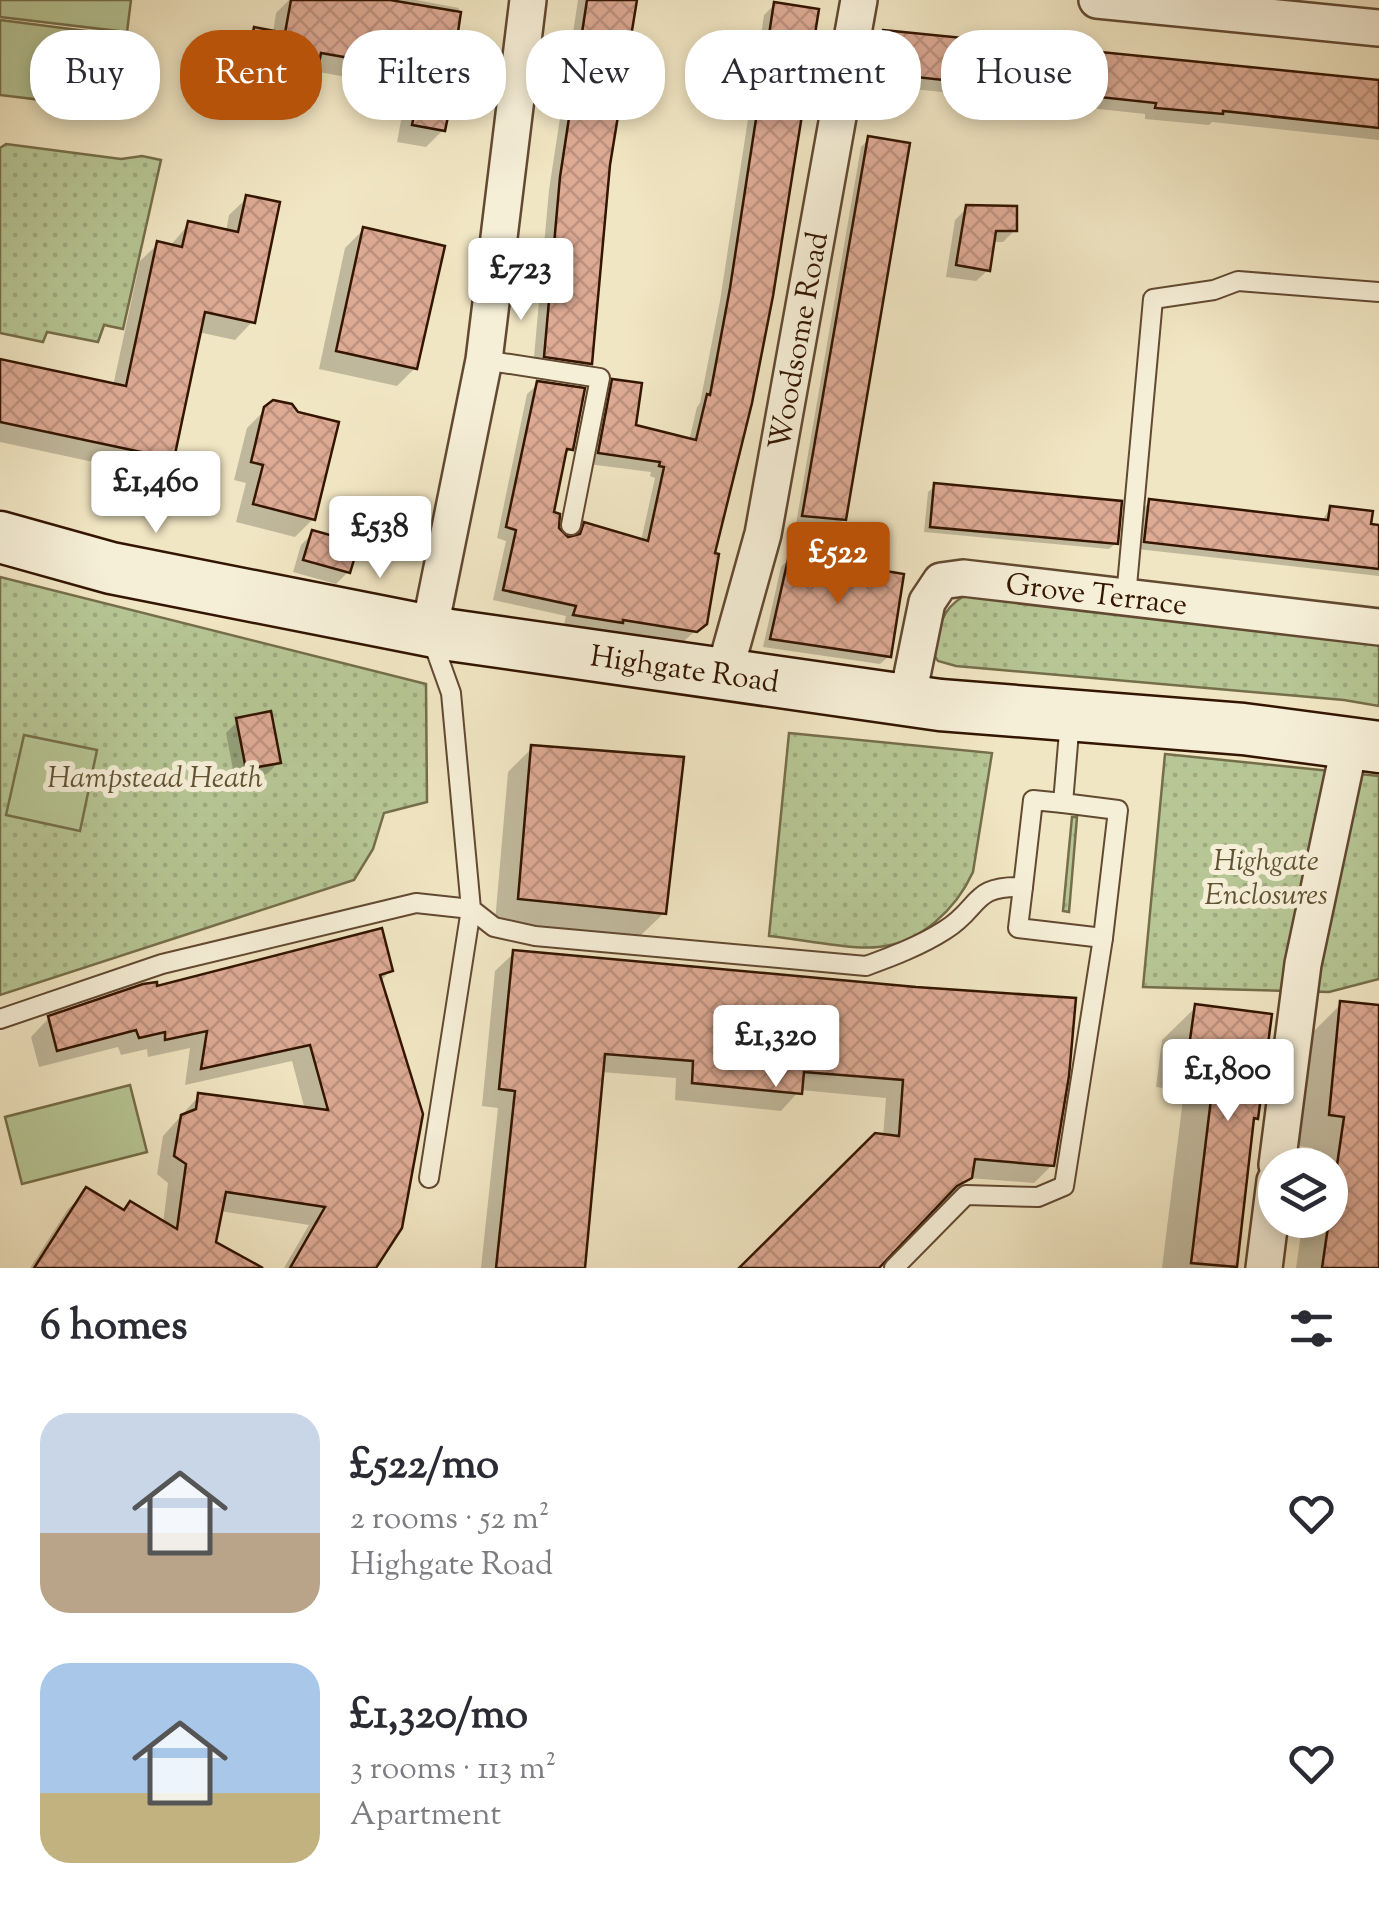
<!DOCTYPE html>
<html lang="en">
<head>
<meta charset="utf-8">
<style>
  body { margin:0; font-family:"Sorts Mill Goudy",serif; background:#f2f2f3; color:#2b2b33; height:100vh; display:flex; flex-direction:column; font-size:38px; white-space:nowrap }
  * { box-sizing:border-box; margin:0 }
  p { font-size:32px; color:#7c7c81 }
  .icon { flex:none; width:55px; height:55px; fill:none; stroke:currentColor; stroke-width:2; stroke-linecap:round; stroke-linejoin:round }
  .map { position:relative; height:1268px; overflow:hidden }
  .drawer { display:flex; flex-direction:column; background:#fff; flex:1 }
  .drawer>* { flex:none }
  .top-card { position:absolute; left:30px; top:30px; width:1320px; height:90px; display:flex; gap:20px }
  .buttons { position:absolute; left:1258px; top:1148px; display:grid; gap:20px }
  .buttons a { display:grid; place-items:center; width:90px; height:90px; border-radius:50%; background:#fff; box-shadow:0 5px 15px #0003; font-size:50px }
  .price { position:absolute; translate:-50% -85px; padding:0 22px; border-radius:10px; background:#fff; color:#222; font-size:32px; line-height:65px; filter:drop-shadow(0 2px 5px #0008) }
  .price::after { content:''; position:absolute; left:50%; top:60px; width:30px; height:22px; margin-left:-15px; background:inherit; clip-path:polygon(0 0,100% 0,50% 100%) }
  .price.selected { background:#b45309; color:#fff }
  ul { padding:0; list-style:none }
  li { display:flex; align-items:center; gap:30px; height:250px; padding:0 40px }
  li span { display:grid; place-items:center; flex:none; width:280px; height:200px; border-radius:30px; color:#555 }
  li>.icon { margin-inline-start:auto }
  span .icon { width:120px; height:120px; fill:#fffc; stroke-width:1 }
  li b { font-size:42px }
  h2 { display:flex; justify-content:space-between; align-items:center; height:120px; padding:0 40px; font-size:42px }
  .pill { padding:0 35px; border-radius:40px; background:#fff; box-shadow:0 5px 15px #0003; font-size:35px; line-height:90px }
  .pill.selected { background:#b45309; color:#fff }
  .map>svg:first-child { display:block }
</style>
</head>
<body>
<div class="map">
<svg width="1379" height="1268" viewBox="0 0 1379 1268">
  <defs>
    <pattern id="grass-dots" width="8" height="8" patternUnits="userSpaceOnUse" patternTransform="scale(2.5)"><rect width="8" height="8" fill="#b7c695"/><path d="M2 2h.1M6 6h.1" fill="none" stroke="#9ea97f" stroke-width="1.8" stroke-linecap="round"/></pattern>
    <pattern id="building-cross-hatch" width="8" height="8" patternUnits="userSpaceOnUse" patternTransform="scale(2.5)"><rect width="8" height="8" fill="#ddaa94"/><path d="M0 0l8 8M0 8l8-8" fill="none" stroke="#be917e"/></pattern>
  </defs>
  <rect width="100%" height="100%" fill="#f1e6c3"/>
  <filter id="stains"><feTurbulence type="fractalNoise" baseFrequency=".002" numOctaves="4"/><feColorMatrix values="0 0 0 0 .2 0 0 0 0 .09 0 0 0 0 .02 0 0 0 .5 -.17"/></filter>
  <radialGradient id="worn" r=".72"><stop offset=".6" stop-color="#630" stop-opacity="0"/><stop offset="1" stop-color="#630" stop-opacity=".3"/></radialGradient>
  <g fill="url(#grass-dots)" stroke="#756e4a" stroke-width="2.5">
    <polygon points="6,144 121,159 142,156 161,160 123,329 104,325 98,342 47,332 43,342 0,333 0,148"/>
    <polygon points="0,577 426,684 427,802 384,813 373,849 354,880 0,995"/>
    <path d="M 974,590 L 1379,641 L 1379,706 L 1344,700 L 956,666 L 938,661 L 933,654 C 941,620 941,607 974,590 Z"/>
    <path d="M 789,733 L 992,753 L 973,872 C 956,909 921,943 878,947 C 852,950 798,939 769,936 Z"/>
    <polygon points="1165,754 1379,776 1379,979 1329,992 1143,987"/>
    <polygon points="1072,817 1077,817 1069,912 1063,911"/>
  </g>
  <g fill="#b7c695" stroke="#756e4a" stroke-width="2.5">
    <polygon points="0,0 131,0 127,32 0,17"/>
    <polygon points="0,20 126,36 117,109 0,95"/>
    <polygon points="24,735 97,750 80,831 6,815"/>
    <polygon points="130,1085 147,1152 22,1184 5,1117"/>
  </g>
  <g fill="#0003">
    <polygon points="289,0 416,0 459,8 443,130 426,147 397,142 407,88 308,70 300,78 293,77 282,88 232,79 237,47 254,30 273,33 276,13"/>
    <polygon points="578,0 634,0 607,165 590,363 578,375 533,368 549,190"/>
    <polygon points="775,4 704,623 684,641 564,625 566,616 493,600 506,541 497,538 527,394 538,384 571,449 562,457 551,514 560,536 572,538 585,524 641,541 655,478 650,476 651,472 588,464 602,392 613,381 634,427 689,441 697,407 700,403 720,301 764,15"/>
    <polygon points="884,32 1379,83 1379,140 1212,122 1209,125 1145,119 1145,114 868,84 873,44"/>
    <polygon points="869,139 844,519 836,527 796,524 861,147"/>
    <polygon points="247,198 252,322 235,340 198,332 171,458 154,475 0,442 0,361 113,386 140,261 158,244 170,246 189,224 226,232 229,215"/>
    <polygon points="967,208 1015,230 1003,242 992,242 988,270 976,281 946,277 955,220"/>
    <polygon points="363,230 415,368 397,386 319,369 345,248"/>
    <polygon points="266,409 313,519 295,537 236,522 246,483 234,480 247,428"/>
    <polygon points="935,486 1116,543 1109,549 924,532 928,492"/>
    <polygon points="1150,502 1322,521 1330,508 1369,526 1379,527 1379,576 1137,549 1142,509"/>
    <polygon points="313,533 348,572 336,584 293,572 301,545"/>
    <polygon points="790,558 889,656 880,664 763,647 781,567"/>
    <polygon points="238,721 279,762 267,774 235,780 226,733"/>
    <polygon points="532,748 664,913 640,936 495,922 508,772"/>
    <polygon points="514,953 916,989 1052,1165 1034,1183 969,1178 951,1195 938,1203 875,1268 743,1268 876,1136 883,1137 886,1098 800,1090 781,1111 675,1100 676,1078 601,1072 583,1268 481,1268 498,1108 482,1106 495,971"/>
    <polygon points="391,970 380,982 399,1227 373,1268 284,1268 309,1225 220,1211 213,1243 231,1253 226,1268 30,1268 68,1209 87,1191 122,1212 130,1204 163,1224 168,1183 157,1174 163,1136 199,1096 305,1110 292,1061 185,1085 190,1048 148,1057 147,1049 121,1055 118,1047 39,1067 31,1037 49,1018 155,989"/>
    <polygon points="1341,1004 1379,1007 1379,1268 1296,1268 1303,1220 1330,1220 1330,1165 1311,1165 1313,1148 1299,1146 1309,1036"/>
    <polygon points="1196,1007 1256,1118 1251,1122 1233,1268 1162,1268 1184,1091 1156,1087 1162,1040"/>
  </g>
  <g fill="url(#building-cross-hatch)" stroke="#331500" stroke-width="2.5">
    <polygon points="291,0 390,0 461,12 449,92 453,92 445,131 412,125 423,71 321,53 319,63 304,60 302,72 247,62 254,27 285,33"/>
    <polygon points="587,0 637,0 610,165 592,364 544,357 560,177"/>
    <polygon points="774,2 819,9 773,296 752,403 715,553 719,554 707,624 697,632 623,620 623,623 573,615 576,606 503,590 516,530 506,527 537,381 585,388 573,450 567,449 566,453 554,512 560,514 559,528 568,537 580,534 584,522 648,541 664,467 659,466 660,462 598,453 612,379 642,383 636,425 696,440 707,394 710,395 730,288"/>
    <polygon points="883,30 1379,80 1379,128 1223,111 1223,114 1155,108 1156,103 878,73"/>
    <polygon points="868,136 910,143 846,520 802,516"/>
    <polygon points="246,195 280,202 255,323 205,312 174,459 0,422 0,359 126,386 157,241 182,247 188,221 238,232"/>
    <polygon points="966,205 1017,206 1017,231 996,231 990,271 956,265"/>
    <polygon points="363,227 445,246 417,369 336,351"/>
    <polygon points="273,400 292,404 298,412 339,422 315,520 253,504 263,465 251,462 264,407"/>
    <polygon points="934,483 1122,501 1118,544 930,527"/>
    <polygon points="1149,499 1328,520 1330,506 1373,511 1371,524 1379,525 1379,569 1144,542"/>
    <polygon points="312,530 359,543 350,573 303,560"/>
    <polygon points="789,555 904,574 891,657 770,639"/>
    <polygon points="271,711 281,763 246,769 236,718"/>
    <polygon points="531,745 684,757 666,914 518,899"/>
    <polygon points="382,928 393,971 380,975 423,1114 402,1228 376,1268 290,1268 325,1207 226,1192 216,1242 263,1268 34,1268 86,1187 124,1210 130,1201 177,1229 186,1164 174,1156 181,1115 196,1109 198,1093 328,1110 310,1045 201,1069 207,1031 165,1040 165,1032 139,1038 136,1030 57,1051 48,1016 143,984 157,982 157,986"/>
    <polygon points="513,950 916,987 1076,998 1069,1076 1054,1166 975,1159 972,1178 957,1186 879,1268 739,1268 875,1133 899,1136 903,1080 804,1072 802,1094 692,1083 693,1061 605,1054 585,1268 496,1268 515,1091 499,1089"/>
    <polygon points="1340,1001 1379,1005 1379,1268 1322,1268 1344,1117 1329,1115"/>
    <polygon points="1195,1004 1272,1014 1258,1119 1254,1118 1237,1267 1191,1263 1216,1058 1188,1054"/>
  </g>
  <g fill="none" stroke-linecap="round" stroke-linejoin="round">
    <defs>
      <g id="lane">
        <polyline points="484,360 600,378 571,525"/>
        <polyline points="1126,597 1153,299 1214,290 1238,281 1379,292"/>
        <path d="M 431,637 L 451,693 L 471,909 L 494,927 L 535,936 L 866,966 C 893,956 920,946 945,930 C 981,908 971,885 1023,887 L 1033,800 L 1063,803"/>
        <polyline points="1023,887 1018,928 1103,938"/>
        <polyline points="0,1019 162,964 416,903 471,909 429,1178"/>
        <polyline points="894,1268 966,1195 1038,1197 1064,1186 1103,938 1118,810 1063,803 1070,720"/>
      </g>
      <g id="street">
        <polyline points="1097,0 1379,28"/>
        <polyline points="429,632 484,360 528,0"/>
        <path id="s1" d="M 723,677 L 763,534 L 859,0"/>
        <path id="s2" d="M 907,700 L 927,602 L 941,581 L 963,578 L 1379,627"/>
        <polyline points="1277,1165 1303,964 1350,743"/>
        <polyline points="1264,1268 1275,1181"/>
      </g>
      <g id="secondary">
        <path id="s3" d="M 0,537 L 111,568 L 450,635 L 940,705 L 1243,729 L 1379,747"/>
      </g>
    </defs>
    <use href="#lane" stroke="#624931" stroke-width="22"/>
    <use href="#street" stroke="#624931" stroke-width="40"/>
    <use href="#secondary" stroke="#331500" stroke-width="55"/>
    <use href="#lane" stroke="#f6efd8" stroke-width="18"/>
    <use href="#street" stroke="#f6efd8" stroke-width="35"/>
    <use href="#secondary" stroke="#f6efd8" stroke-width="50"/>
  </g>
  <g text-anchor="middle" stroke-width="10" stroke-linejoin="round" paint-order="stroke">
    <g font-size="30" fill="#331500" stroke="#f6efd8">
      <text dy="10" stroke="none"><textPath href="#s1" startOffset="345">Woodsome Road</textPath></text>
      <text dy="10" stroke="none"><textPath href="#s2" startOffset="282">Grove Terrace</textPath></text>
      <text dy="10" stroke="none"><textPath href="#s3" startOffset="698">Highgate Road</textPath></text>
    </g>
    <g font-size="30" font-style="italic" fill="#615334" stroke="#f6efd8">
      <text x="155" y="787">Hampstead Heath</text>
      <text x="1266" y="870">Highgate<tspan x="1266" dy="34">Enclosures</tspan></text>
    </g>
  </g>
  <rect width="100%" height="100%" filter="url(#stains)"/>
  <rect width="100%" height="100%" fill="url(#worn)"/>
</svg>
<div class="buttons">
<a><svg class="icon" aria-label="layers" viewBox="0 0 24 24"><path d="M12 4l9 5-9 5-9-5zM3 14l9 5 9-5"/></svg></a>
</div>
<b class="price" style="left:521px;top:323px">£723</b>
<b class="price" style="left:156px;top:536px">£1,460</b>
<b class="price" style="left:380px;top:581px">£538</b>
<b class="price selected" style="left:838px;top:607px">£522</b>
<b class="price" style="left:776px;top:1090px">£1,320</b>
<b class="price" style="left:1228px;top:1124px">£1,800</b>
<div class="top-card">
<a class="pill">Buy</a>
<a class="pill selected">Rent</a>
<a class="pill">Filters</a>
<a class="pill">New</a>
<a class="pill">Apartment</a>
<a class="pill">House</a>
</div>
</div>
<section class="drawer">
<h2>6 homes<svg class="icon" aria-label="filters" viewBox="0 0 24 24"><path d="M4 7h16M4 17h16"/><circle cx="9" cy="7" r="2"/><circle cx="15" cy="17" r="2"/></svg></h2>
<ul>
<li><span style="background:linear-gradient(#c9d6e8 60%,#b9a48a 0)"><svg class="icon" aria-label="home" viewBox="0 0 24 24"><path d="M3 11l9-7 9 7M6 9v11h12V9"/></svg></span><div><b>£522/mo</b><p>2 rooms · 52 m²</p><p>Highgate Road</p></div><svg class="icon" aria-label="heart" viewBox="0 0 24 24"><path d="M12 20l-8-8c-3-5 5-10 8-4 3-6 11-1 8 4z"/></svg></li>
<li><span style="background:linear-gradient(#a9c7e8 65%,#c2b280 0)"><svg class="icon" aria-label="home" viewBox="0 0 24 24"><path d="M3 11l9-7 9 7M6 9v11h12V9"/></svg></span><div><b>£1,320/mo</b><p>3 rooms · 113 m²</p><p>Apartment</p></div><svg class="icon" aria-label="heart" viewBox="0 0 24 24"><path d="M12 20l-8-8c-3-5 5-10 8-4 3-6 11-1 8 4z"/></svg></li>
</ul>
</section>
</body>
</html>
